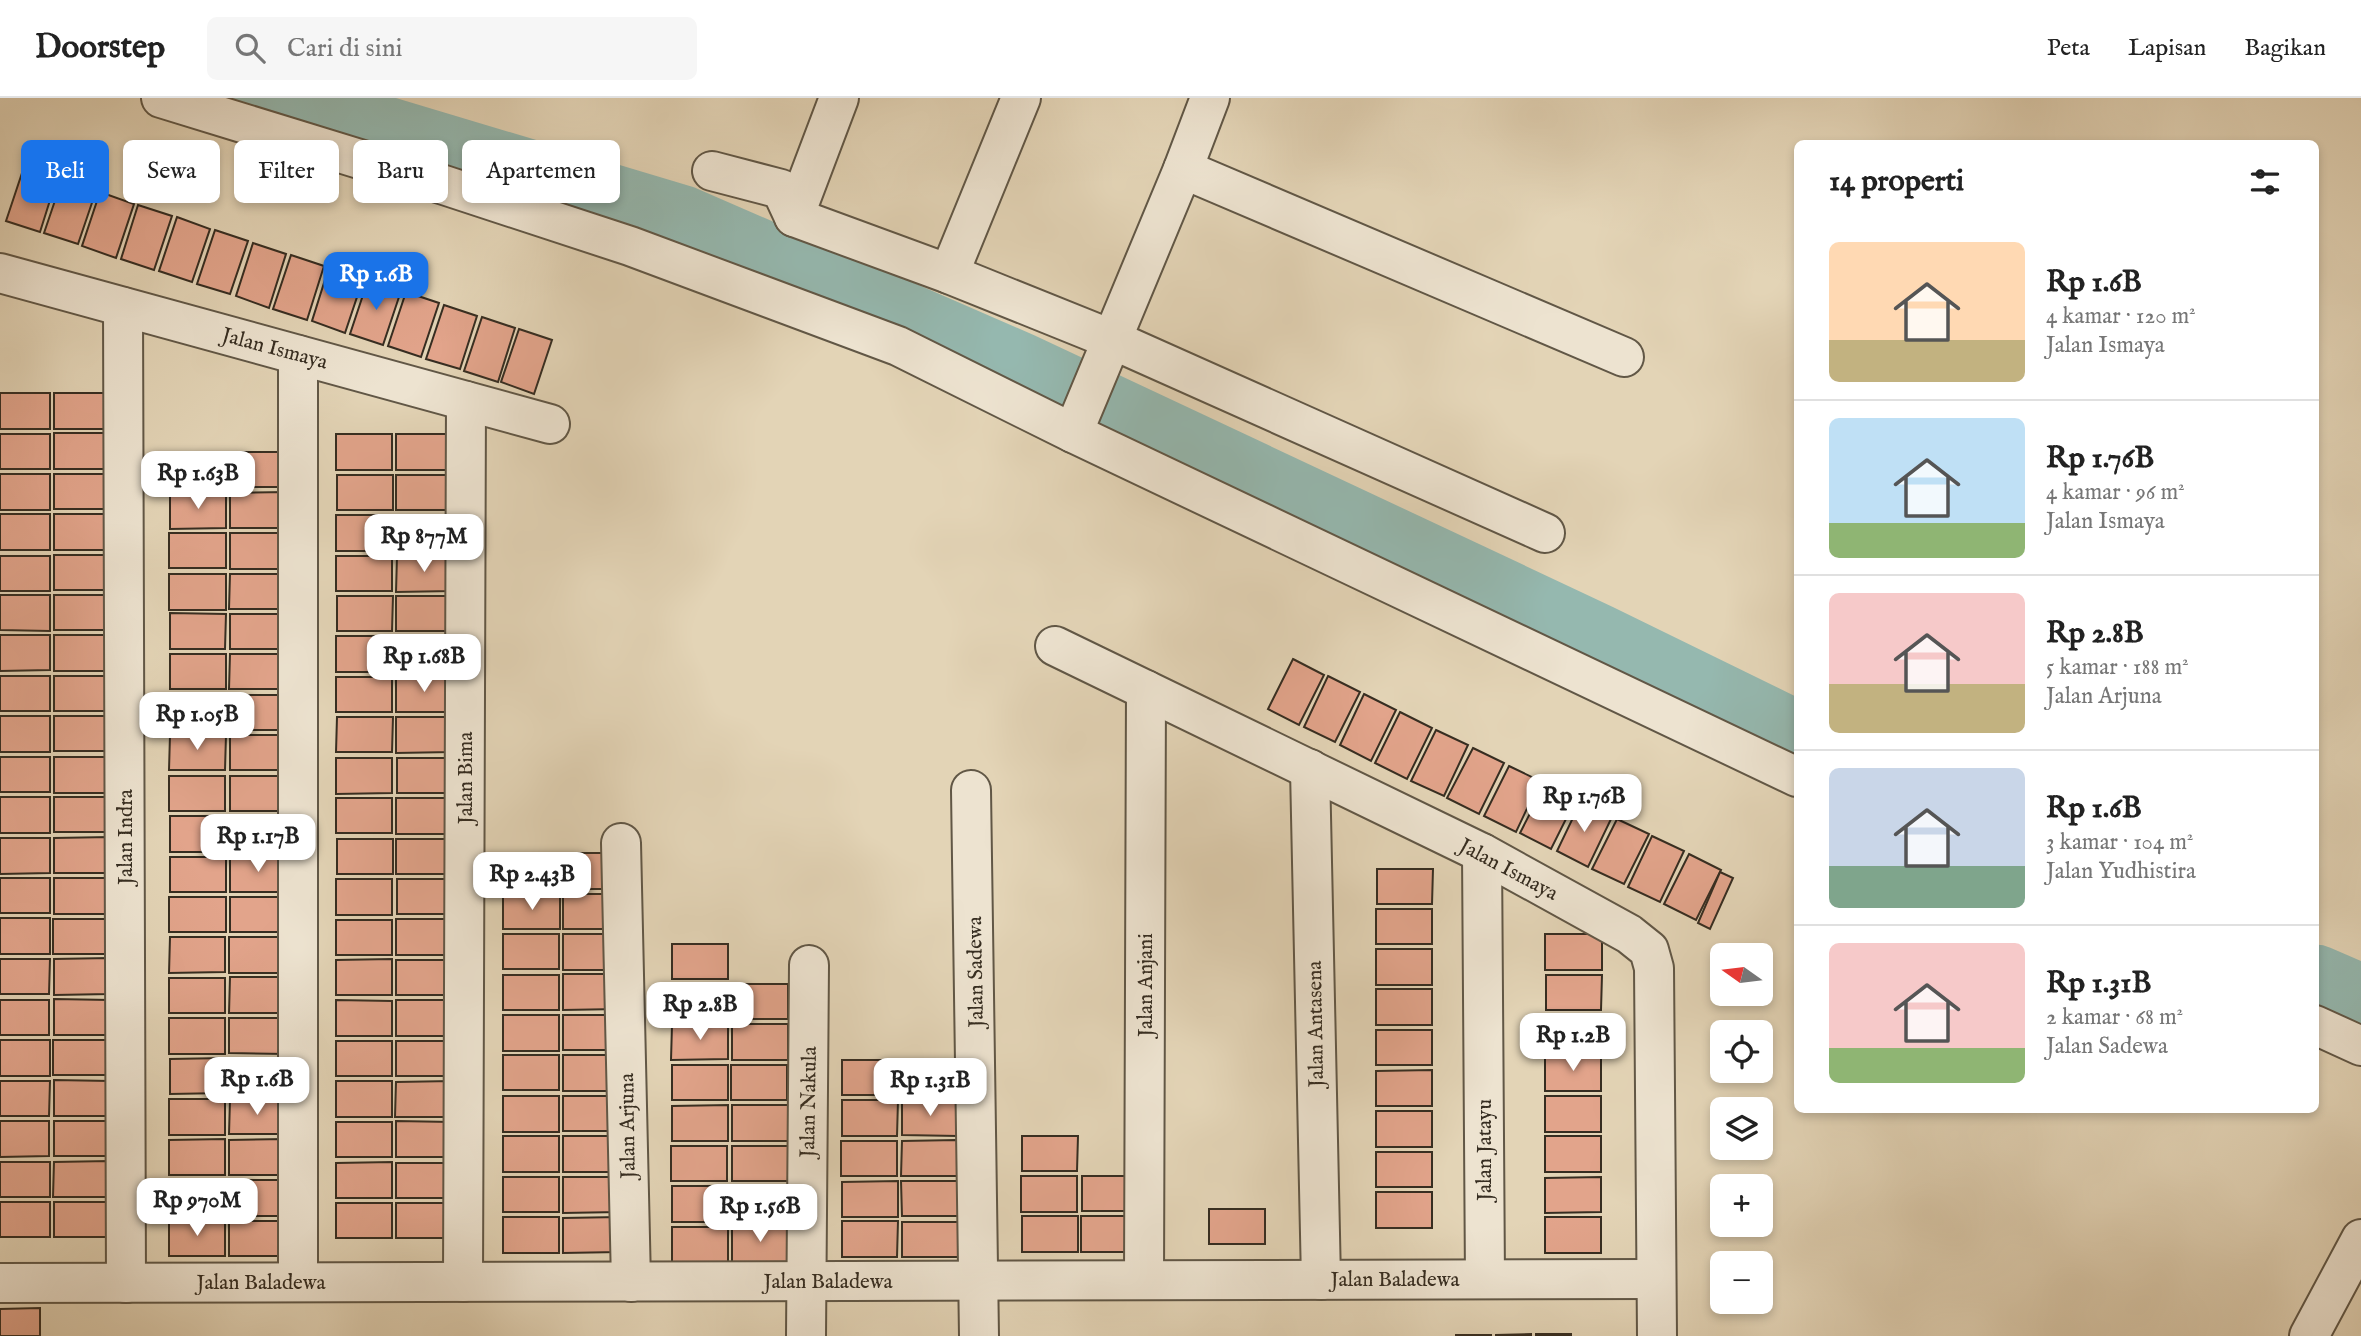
<!DOCTYPE html>
<html lang="id">
<head>
<meta charset="utf-8">
<style>
  body { margin:0; font-family:"IM FELL English",serif; background:#f6f6f6; color:#222; height:100vh; display:flex; flex-direction:column; font-size:26px; white-space:nowrap }
  * { box-sizing:border-box; margin:0 }
  p { font-size:23px; color:#767676 }
  .icon { flex:none; width:38px; height:38px; fill:none; stroke:currentColor; stroke-width:2; stroke-linecap:round; stroke-linejoin:round }
  .map { position:relative; flex:1; overflow:hidden }
  .details { position:absolute; left:1794px; top:42px; width:525px; height:973px; display:flex; flex-direction:column; background:#fff; border-radius:10px; box-shadow:0 4px 10px #0003 }
  .details>* { flex:none }
  .banner { position:absolute; left:21px; top:42px; width:665px; height:63px; display:flex; gap:14px }
  .needle { width:46px; rotate:284deg }
  .fabs { position:absolute; left:1710px; top:845px; display:grid; gap:14px }
  .fabs a { display:grid; place-items:center; width:63px; height:63px; border-radius:10px; background:#fff; box-shadow:0 4px 10px #0003; font-size:35px }
  .price { position:absolute; translate:-50% -60px; padding:0 16px; border-radius:14px; background:#fff; color:#222; font-size:23px; line-height:46px; filter:drop-shadow(0 2px 4px #0008) }
  .price::after { content:''; position:absolute; left:50%; top:42px; width:21px; height:16px; margin-left:-10px; background:inherit; clip-path:polygon(0 0,100% 0,50% 100%) }
  .price.current { background:#1a73e8; color:#fff }
  ul { padding:0; list-style:none }
  li { display:flex; align-items:center; gap:21px; height:175px; padding:0 35px }
  li+li { border-top:2px solid #e0e0e0 }
  li span { display:grid; place-items:center; flex:none; width:196px; height:140px; border-radius:10px; color:#555 }
  li>.icon { margin-inline-start:auto }
  span .icon { width:84px; height:84px; fill:#fffc; stroke-width:1 }
  li b { font-size:30px }
  h2 { display:flex; justify-content:space-between; align-items:center; height:84px; padding:0 35px; font-size:30px }
  .chip { padding:0 24px; border-radius:10px; background:#fff; box-shadow:0 4px 10px #0003; font-size:24px; line-height:63px }
  .chip.current { background:#1a73e8; color:#fff }
  header { display:flex; align-items:center; gap:42px; box-sizing:border-box; height:98px; padding:0 35px; background:#fff; border-bottom:2px solid #e0e0e0 }
  header strong { font-size:33px }
  nav { display:flex; gap:38px; margin-inline-start:auto; font-size:24px }
  .search { width:490px; height:63px; background:#f6f6f6; display:flex; align-items:center; gap:18px; box-sizing:border-box; padding:0 24px; border-radius:10px; color:#767676; font-size:26px }
  .map>svg:first-child { display:block }
</style>
</head>
<body>
<header>
<strong>Doorstep</strong>
<div class="search"><svg class="icon" aria-label="search" viewBox="0 0 24 24"><circle cx="10" cy="10" r="6"/><path d="M15 15l6 6"/></svg>Cari di sini</div>
<nav><a>Peta</a><a>Lapisan</a><a>Bagikan</a></nav>
</header>
<div class="map">
<svg width="2361" height="1238" viewBox="0 0 2361 1238">
  <rect width="100%" height="100%" fill="#e3d4b6"/>
  <filter id="stains"><feTurbulence type="fractalNoise" baseFrequency=".00286" numOctaves="4"/><feColorMatrix values="0 0 0 0 .2 0 0 0 0 .09 0 0 0 0 .02 0 0 0 .5 -.17"/></filter>
  <radialGradient id="worn" r=".72"><stop offset=".6" stop-color="#630" stop-opacity="0"/><stop offset="1" stop-color="#630" stop-opacity=".3"/></radialGradient>
  <g fill="#b5bc8d" stroke="#767457" stroke-width="2">
    <polygon points="161,0 262,0 682,126 1020,273 1506,502 1797,642 1797,680 898,248"/>
    <polygon points="2315,885 2361,905 2361,948 2315,927"/>
  </g>
  <g fill="none" stroke-linecap="round" stroke-linejoin="round">
    <g stroke="#95b8af" stroke-width="77">
      <polyline points="262,0 682,126 1020,273 1597,544 1797,642"/>
      <polyline points="2315,885 2361,905"/>
    </g>
  </g>
  <g fill="#e2a48b" stroke="#362d21" stroke-width="2">
    <polygon points="24,69 57,80 40,134 6,123"/>
    <polygon points="62,82 96,93 78,146 44,135"/>
    <polygon points="100,94 134,106 116,160 82,148"/>
    <polygon points="138,107 172,118 154,172 121,161"/>
    <polygon points="177,119 210,131 192,184 159,173"/>
    <polygon points="215,132 248,143 230,196 197,186"/>
    <polygon points="253,145 286,156 269,210 236,198"/>
    <polygon points="291,157 324,168 307,222 273,211"/>
    <polygon points="329,169 363,181 345,235 312,223"/>
    <polygon points="368,182 401,193 383,247 350,236"/>
    <polygon points="406,194 439,205 421,259 388,248"/>
    <polygon points="444,207 477,218 460,271 426,261"/>
    <polygon points="482,219 515,230 498,284 464,273"/>
    <polygon points="519,231 552,242 534,296 501,284"/>
    <rect x="0" y="295" width="50" height="36"/>
    <rect x="54" y="295" width="56" height="36"/>
    <rect x="54" y="335" width="56" height="36"/>
    <rect x="0" y="336" width="50" height="35"/>
    <rect x="336" y="336" width="56" height="36"/>
    <rect x="396" y="336" width="56" height="36"/>
    <rect x="170" y="354" width="56" height="36"/>
    <rect x="229" y="354" width="57" height="35"/>
    <rect x="0" y="376" width="50" height="36"/>
    <rect x="54" y="376" width="56" height="35"/>
    <rect x="337" y="377" width="56" height="35"/>
    <rect x="396" y="377" width="56" height="35"/>
    <polygon points="286,394 286,430 230,430 230,395"/>
    <polygon points="170,395 226,395 226,430 170,431"/>
    <rect x="0" y="416" width="50" height="36"/>
    <rect x="54" y="416" width="56" height="36"/>
    <rect x="336" y="417" width="56" height="36"/>
    <rect x="397" y="417" width="56" height="35"/>
    <rect x="169" y="435" width="57" height="35"/>
    <rect x="230" y="435" width="56" height="36"/>
    <rect x="54" y="457" width="56" height="35"/>
    <rect x="0" y="458" width="50" height="35"/>
    <rect x="336" y="458" width="56" height="35"/>
    <polygon points="397,458 453,458 452,493 396,494"/>
    <rect x="169" y="476" width="57" height="36"/>
    <polygon points="230,476 286,476 285,511 229,511"/>
    <polygon points="0,497 50,497 50,533 0,532"/>
    <rect x="54" y="497" width="56" height="35"/>
    <polygon points="337,498 393,498 392,533 337,533"/>
    <rect x="396" y="498" width="56" height="35"/>
    <polygon points="170,515 226,516 225,551 170,551"/>
    <rect x="230" y="516" width="56" height="35"/>
    <polygon points="0,537 50,537 50,572 0,573"/>
    <rect x="54" y="537" width="56" height="36"/>
    <rect x="336" y="538" width="56" height="36"/>
    <polygon points="397,538 452,538 452,573 396,573"/>
    <rect x="170" y="556" width="56" height="35"/>
    <polygon points="230,556 285,556 285,591 229,591"/>
    <polygon points="1293,561 1324,577 1299,627 1268,611"/>
    <rect x="0" y="578" width="50" height="35"/>
    <rect x="54" y="578" width="56" height="35"/>
    <rect x="396" y="578" width="56" height="36"/>
    <polygon points="1328,578 1360,594 1335,644 1304,629"/>
    <rect x="336" y="579" width="56" height="35"/>
    <polygon points="226,596 226,632 170,632 170,597"/>
    <polygon points="1364,596 1396,612 1371,663 1340,647"/>
    <rect x="229" y="597" width="56" height="35"/>
    <polygon points="1400,614 1432,630 1407,681 1375,665"/>
    <rect x="0" y="618" width="50" height="36"/>
    <rect x="54" y="618" width="56" height="35"/>
    <polygon points="337,619 393,619 392,654 336,654"/>
    <polygon points="396,619 452,619 452,654 396,655"/>
    <polygon points="1436,632 1468,647 1444,698 1411,683"/>
    <polygon points="170,637 226,637 225,672 169,672"/>
    <rect x="230" y="637" width="56" height="35"/>
    <polygon points="1473,650 1504,665 1479,716 1447,700"/>
    <rect x="0" y="659" width="50" height="35"/>
    <rect x="54" y="659" width="56" height="36"/>
    <polygon points="336,660 392,660 392,695 336,696"/>
    <rect x="397" y="660" width="56" height="35"/>
    <polygon points="1509,668 1540,683 1516,734 1484,718"/>
    <rect x="169" y="678" width="56" height="35"/>
    <rect x="230" y="678" width="56" height="35"/>
    <polygon points="1545,686 1576,701 1551,751 1520,735"/>
    <rect x="0" y="699" width="50" height="36"/>
    <rect x="54" y="699" width="56" height="35"/>
    <rect x="336" y="700" width="56" height="35"/>
    <rect x="396" y="700" width="56" height="36"/>
    <polygon points="1581,703 1612,719 1588,769 1557,753"/>
    <rect x="170" y="718" width="56" height="36"/>
    <rect x="229" y="718" width="57" height="35"/>
    <polygon points="1617,721 1649,736 1624,786 1592,771"/>
    <polygon points="1652,738 1684,753 1660,804 1628,789"/>
    <polygon points="110,739 110,775 54,775 54,740"/>
    <polygon points="0,740 50,740 50,775 0,776"/>
    <rect x="337" y="741" width="56" height="35"/>
    <rect x="396" y="741" width="56" height="35"/>
    <rect x="561" y="755" width="56" height="36"/>
    <rect x="500" y="756" width="56" height="35"/>
    <polygon points="1689,756 1721,772 1696,822 1664,806"/>
    <rect x="230" y="758" width="56" height="36"/>
    <rect x="170" y="759" width="56" height="35"/>
    <polygon points="1377,771 1433,771 1432,806 1377,806"/>
    <polygon points="1720,774 1733,780 1710,831 1698,825"/>
    <rect x="0" y="780" width="50" height="35"/>
    <rect x="54" y="780" width="56" height="36"/>
    <rect x="336" y="781" width="56" height="36"/>
    <rect x="397" y="781" width="56" height="35"/>
    <rect x="503" y="796" width="57" height="35"/>
    <rect x="563" y="796" width="56" height="35"/>
    <rect x="169" y="799" width="57" height="35"/>
    <rect x="230" y="799" width="56" height="35"/>
    <rect x="1376" y="811" width="56" height="35"/>
    <rect x="0" y="820" width="50" height="36"/>
    <rect x="53" y="821" width="56" height="35"/>
    <rect x="396" y="821" width="56" height="36"/>
    <rect x="336" y="822" width="56" height="35"/>
    <rect x="503" y="836" width="56" height="35"/>
    <rect x="563" y="836" width="56" height="36"/>
    <rect x="1545" y="836" width="57" height="36"/>
    <polygon points="170,839 225,839 225,874 169,875"/>
    <rect x="229" y="839" width="56" height="36"/>
    <rect x="672" y="846" width="56" height="35"/>
    <rect x="1376" y="851" width="56" height="36"/>
    <polygon points="110,860 110,896 54,897 54,861"/>
    <polygon points="0,861 50,861 49,896 0,896"/>
    <polygon points="392,861 392,897 336,897 336,862"/>
    <rect x="396" y="862" width="56" height="35"/>
    <polygon points="563,876 619,876 619,911 563,912"/>
    <rect x="503" y="877" width="56" height="35"/>
    <polygon points="1546,877 1602,877 1601,912 1546,912"/>
    <polygon points="230,879 286,879 285,915 229,915"/>
    <rect x="169" y="880" width="56" height="35"/>
    <polygon points="672,886 728,886 728,922 672,921"/>
    <rect x="732" y="886" width="56" height="35"/>
    <rect x="1376" y="891" width="56" height="36"/>
    <polygon points="54,901 110,902 109,937 54,937"/>
    <rect x="0" y="902" width="49" height="35"/>
    <polygon points="336,902 392,903 392,938 336,938"/>
    <rect x="396" y="902" width="56" height="36"/>
    <rect x="503" y="917" width="56" height="36"/>
    <rect x="563" y="917" width="56" height="35"/>
    <rect x="1545" y="917" width="56" height="36"/>
    <rect x="169" y="920" width="56" height="36"/>
    <polygon points="229,920 285,920 285,956 229,955"/>
    <rect x="732" y="926" width="56" height="36"/>
    <polygon points="672,927 728,927 728,961 671,962"/>
    <rect x="1376" y="932" width="56" height="35"/>
    <rect x="0" y="942" width="50" height="36"/>
    <rect x="53" y="942" width="56" height="35"/>
    <rect x="336" y="943" width="56" height="35"/>
    <rect x="396" y="943" width="56" height="35"/>
    <rect x="503" y="957" width="56" height="35"/>
    <rect x="563" y="957" width="56" height="36"/>
    <polygon points="1545,957 1601,958 1601,993 1545,993"/>
    <polygon points="226,960 225,995 170,996 170,961"/>
    <rect x="229" y="960" width="56" height="36"/>
    <rect x="902" y="961" width="56" height="36"/>
    <rect x="842" y="962" width="56" height="35"/>
    <rect x="672" y="967" width="56" height="35"/>
    <rect x="731" y="967" width="56" height="35"/>
    <polygon points="1432,972 1432,1008 1376,1008 1376,973"/>
    <polygon points="54,982 110,983 110,1018 54,1018"/>
    <polygon points="0,983 50,983 49,1018 0,1018"/>
    <rect x="336" y="983" width="56" height="36"/>
    <polygon points="452,983 452,1019 395,1019 396,984"/>
    <rect x="503" y="998" width="56" height="36"/>
    <rect x="563" y="998" width="56" height="35"/>
    <rect x="1545" y="998" width="56" height="36"/>
    <rect x="169" y="1001" width="56" height="36"/>
    <polygon points="230,1001 285,1002 285,1036 229,1036"/>
    <polygon points="842,1002 898,1002 897,1038 842,1038"/>
    <polygon points="902,1002 958,1003 958,1038 902,1037"/>
    <polygon points="728,1007 728,1043 672,1043 672,1008"/>
    <rect x="732" y="1007" width="56" height="36"/>
    <rect x="1376" y="1013" width="56" height="36"/>
    <polygon points="0,1023 49,1023 49,1058 0,1059"/>
    <rect x="54" y="1023" width="56" height="35"/>
    <polygon points="396,1023 452,1024 452,1059 396,1059"/>
    <rect x="336" y="1024" width="56" height="35"/>
    <rect x="503" y="1038" width="56" height="36"/>
    <rect x="563" y="1038" width="56" height="36"/>
    <polygon points="1022,1038 1078,1038 1077,1073 1022,1073"/>
    <rect x="1545" y="1038" width="56" height="36"/>
    <polygon points="225,1041 225,1077 169,1077 169,1042"/>
    <polygon points="285,1041 285,1077 229,1077 229,1042"/>
    <polygon points="957,1042 957,1078 901,1078 902,1043"/>
    <rect x="841" y="1043" width="56" height="35"/>
    <rect x="671" y="1048" width="56" height="35"/>
    <rect x="732" y="1048" width="56" height="35"/>
    <rect x="1376" y="1054" width="56" height="35"/>
    <polygon points="109,1063 109,1099 53,1099 54,1064"/>
    <rect x="0" y="1064" width="50" height="35"/>
    <polygon points="392,1064 392,1100 336,1100 336,1065"/>
    <rect x="396" y="1065" width="56" height="35"/>
    <rect x="1021" y="1078" width="56" height="36"/>
    <rect x="1082" y="1078" width="56" height="35"/>
    <rect x="503" y="1079" width="56" height="35"/>
    <polygon points="563,1079 619,1079 619,1114 563,1115"/>
    <polygon points="1601,1079 1601,1114 1545,1115 1545,1080"/>
    <polygon points="170,1082 225,1083 225,1118 170,1117"/>
    <rect x="229" y="1082" width="56" height="36"/>
    <polygon points="898,1083 898,1119 842,1119 842,1084"/>
    <polygon points="901,1083 958,1083 958,1118 902,1118"/>
    <rect x="672" y="1088" width="56" height="36"/>
    <rect x="732" y="1089" width="56" height="35"/>
    <rect x="1376" y="1094" width="56" height="36"/>
    <rect x="0" y="1104" width="50" height="35"/>
    <rect x="54" y="1104" width="56" height="35"/>
    <rect x="336" y="1105" width="56" height="35"/>
    <rect x="396" y="1105" width="56" height="35"/>
    <rect x="1209" y="1111" width="56" height="35"/>
    <rect x="1022" y="1118" width="56" height="36"/>
    <polygon points="1081,1118 1137,1118 1138,1154 1081,1154"/>
    <rect x="503" y="1119" width="56" height="36"/>
    <polygon points="619,1119 619,1154 563,1155 563,1120"/>
    <rect x="1545" y="1119" width="56" height="36"/>
    <rect x="169" y="1122" width="56" height="36"/>
    <rect x="229" y="1123" width="57" height="35"/>
    <polygon points="842,1123 898,1123 897,1159 842,1159"/>
    <rect x="902" y="1124" width="56" height="35"/>
    <rect x="732" y="1128" width="56" height="36"/>
    <rect x="672" y="1129" width="56" height="35"/>
    <polygon points="40,1210 40,1238 0,1238 0,1211"/>
    <polygon points="1531,1236 1531,1238 1496,1238 1496,1237"/>
    <rect x="1536" y="1236" width="35" height="2"/>
    <rect x="1456" y="1237" width="35" height="1"/>
  </g>
  <g fill="none" stroke-linecap="round" stroke-linejoin="round">
    <defs>
      <g id="minor">
        <polyline points="161,0 444,87 630,148 898,248 1073,335 1797,679"/>
        <polyline points="1183,71 1624,259"/>
        <polyline points="712,73 781,91 794,119 949,176 1113,242 1545,435"/>
        <polyline points="794,119 839,0"/>
        <polyline points="0,175 550,326"/>
        <polyline points="949,176 1021,0"/>
        <polyline points="123,209 126,1185"/>
        <polyline points="1073,335 1183,71 1210,0"/>
        <polyline points="1055,548 1482,755 1629,836 1649,852 1654,870 1657,1238"/>
        <polyline points="1310,671 1321,1182"/>
        <polyline points="971,692 979,1238"/>
        <polyline points="621,745 631,1184"/>
        <polyline points="1482,755 1485,1181"/>
        <polyline points="2315,927 2361,948"/>
        <polyline points="1144,1182 1146,592"/>
        <polyline points="298,1184 298,257"/>
        <polyline points="463,1184 466,303"/>
        <polyline points="0,1185 1656,1181"/>
        <polyline points="806,1238 809,867"/>
        <polyline points="2309,1238 2361,1141"/>
      </g>
    </defs>
    <use href="#minor" stroke="#615746" stroke-width="42"/>
    <use href="#minor" stroke="#ede3d0" stroke-width="38"/>
  </g>
  <g text-anchor="middle" stroke-width="7" stroke-linejoin="round" paint-order="stroke">
    <g font-size="21" fill="#362d21" stroke="#ede3d0">
      <text transform="translate(275 250) rotate(15)" y="7">Jalan Ismaya</text>
      <text transform="translate(465 680) rotate(-90)" y="7">Jalan Bima</text>
      <text transform="translate(125 739) rotate(-90)" y="7">Jalan Indra</text>
      <text transform="translate(1509 771) rotate(28)" y="7">Jalan Ismaya</text>
      <text transform="translate(975 874) rotate(-91)" y="7">Jalan Sadewa</text>
      <text transform="translate(1145 887) rotate(-90)" y="7">Jalan Anjani</text>
      <text transform="translate(1315 926) rotate(-91)" y="7">Jalan Antasena</text>
      <text transform="translate(808 1004) rotate(-89)" y="7">Jalan Nakula</text>
      <text transform="translate(627 1028) rotate(-91)" y="7">Jalan Arjuna</text>
      <text transform="translate(1484 1052) rotate(-90)" y="7">Jalan Jatayu</text>
      <text x="1395" y="1188">Jalan Baladewa</text>
      <text x="828" y="1190">Jalan Baladewa</text>
      <text x="261" y="1191">Jalan Baladewa</text>
    </g>
  </g>
  <rect width="100%" height="100%" filter="url(#stains)"/>
  <rect width="100%" height="100%" fill="url(#worn)"/>
</svg>
<div class="fabs">
<a><svg class="needle" viewBox="-14 -14 28 28"><path d="M0-13l5 13h-10z" fill="#e53935"/><path d="M0 13l5-13h-10z" fill="#767676"/></svg></a>
<a><svg class="icon" aria-label="locate" viewBox="0 0 24 24"><circle cx="12" cy="12" r="6"/><path d="M12 2v4M12 18v4M2 12h4M18 12h4"/></svg></a>
<a><svg class="icon" aria-label="layers" viewBox="0 0 24 24"><path d="M12 4l9 5-9 5-9-5zM3 14l9 5 9-5"/></svg></a>
<a>+</a>
<a>−</a>
</div>
<b class="price current" style="left:376px;top:214px">Rp 1.6B</b>
<b class="price" style="left:198px;top:413px">Rp 1.63B</b>
<b class="price" style="left:424px;top:476px">Rp 877M</b>
<b class="price" style="left:424px;top:596px">Rp 1.68B</b>
<b class="price" style="left:197px;top:654px">Rp 1.05B</b>
<b class="price" style="left:1584px;top:736px">Rp 1.76B</b>
<b class="price" style="left:258px;top:776px">Rp 1.17B</b>
<b class="price" style="left:532px;top:814px">Rp 2.43B</b>
<b class="price" style="left:700px;top:944px">Rp 2.8B</b>
<b class="price" style="left:1573px;top:975px">Rp 1.2B</b>
<b class="price" style="left:257px;top:1019px">Rp 1.6B</b>
<b class="price" style="left:930px;top:1020px">Rp 1.31B</b>
<b class="price" style="left:197px;top:1140px">Rp 970M</b>
<b class="price" style="left:760px;top:1146px">Rp 1.56B</b>
<div class="banner">
<a class="chip current">Beli</a>
<a class="chip">Sewa</a>
<a class="chip">Filter</a>
<a class="chip">Baru</a>
<a class="chip">Apartemen</a>
</div>
<section class="details">
<h2>14 properti<svg class="icon" aria-label="filters" viewBox="0 0 24 24"><path d="M4 7h16M4 17h16"/><circle cx="9" cy="7" r="2"/><circle cx="15" cy="17" r="2"/></svg></h2>
<ul>
<li><span style="background:linear-gradient(#ffd9b3 70%,#c2b280 0)"><svg class="icon" aria-label="home" viewBox="0 0 24 24"><path d="M3 11l9-7 9 7M6 9v11h12V9"/></svg></span><div><b>Rp 1.6B</b><p>4 kamar · 120 m²</p><p>Jalan Ismaya</p></div></li>
<li><span style="background:linear-gradient(#bfe0f5 75%,#8fb573 0)"><svg class="icon" aria-label="home" viewBox="0 0 24 24"><path d="M3 11l9-7 9 7M6 9v11h12V9"/></svg></span><div><b>Rp 1.76B</b><p>4 kamar · 96 m²</p><p>Jalan Ismaya</p></div></li>
<li><span style="background:linear-gradient(#f6c9c9 65%,#c2b280 0)"><svg class="icon" aria-label="home" viewBox="0 0 24 24"><path d="M3 11l9-7 9 7M6 9v11h12V9"/></svg></span><div><b>Rp 2.8B</b><p>5 kamar · 188 m²</p><p>Jalan Arjuna</p></div></li>
<li><span style="background:linear-gradient(#c9d6e8 70%,#7fa58c 0)"><svg class="icon" aria-label="home" viewBox="0 0 24 24"><path d="M3 11l9-7 9 7M6 9v11h12V9"/></svg></span><div><b>Rp 1.6B</b><p>3 kamar · 104 m²</p><p>Jalan Yudhistira</p></div></li>
<li><span style="background:linear-gradient(#f6c9c9 75%,#8fb573 0)"><svg class="icon" aria-label="home" viewBox="0 0 24 24"><path d="M3 11l9-7 9 7M6 9v11h12V9"/></svg></span><div><b>Rp 1.31B</b><p>2 kamar · 68 m²</p><p>Jalan Sadewa</p></div></li>
</ul>
</section>
</div>
</body>
</html>
